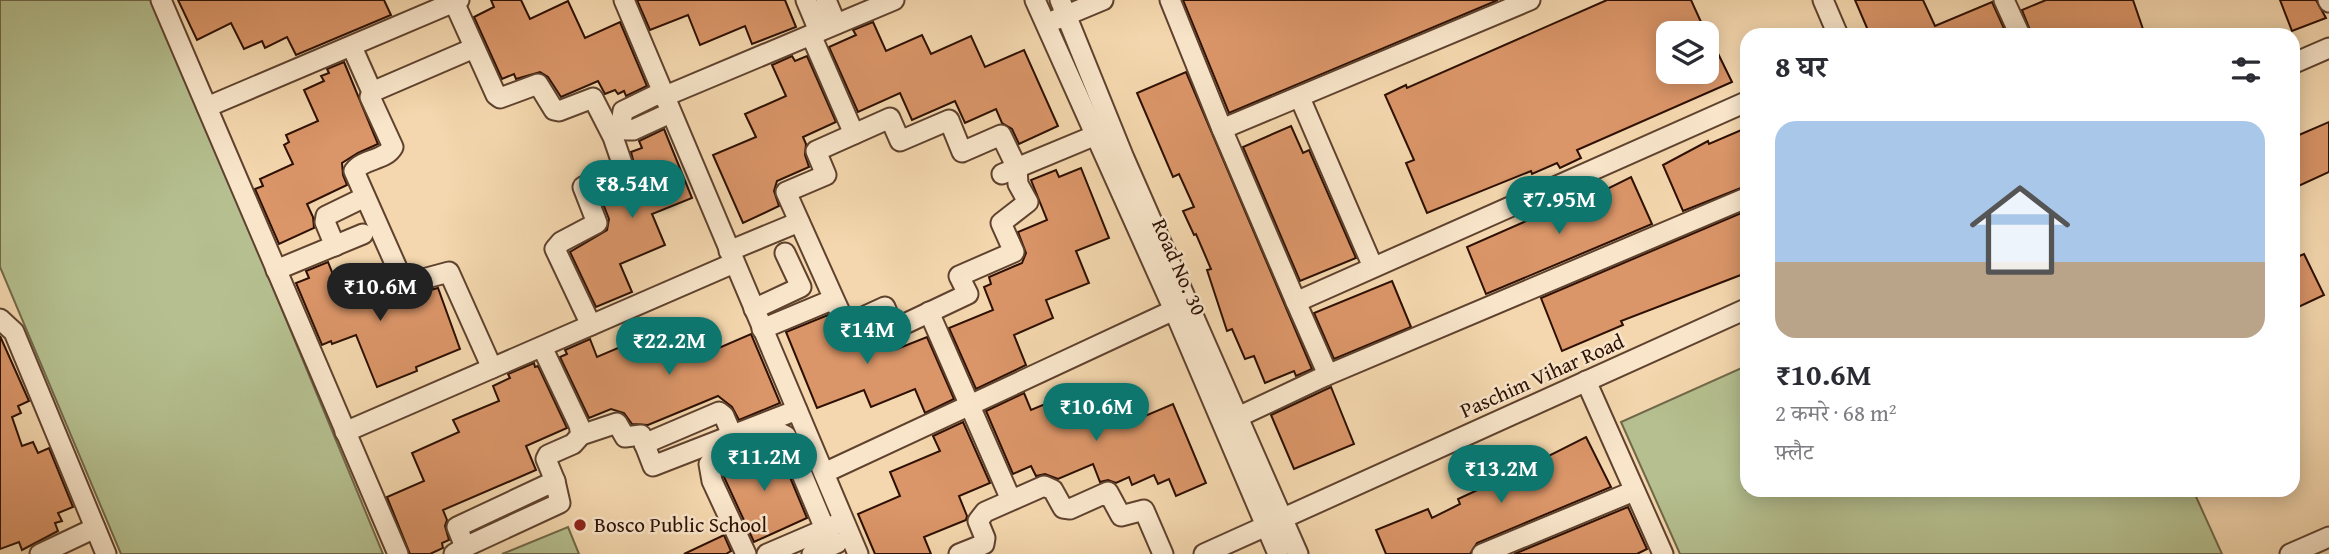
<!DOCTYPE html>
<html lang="hi">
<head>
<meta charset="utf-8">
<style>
  body { margin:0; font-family:"Gentium Book Plus","Noto Serif Devanagari",serif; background:#f2f2f3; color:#2b2b33; height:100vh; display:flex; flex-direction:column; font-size:26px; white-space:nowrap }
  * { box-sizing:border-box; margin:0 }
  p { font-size:23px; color:#7c7c81 }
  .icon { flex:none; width:38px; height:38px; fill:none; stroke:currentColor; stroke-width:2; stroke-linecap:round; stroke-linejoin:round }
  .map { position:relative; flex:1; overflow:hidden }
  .panel { position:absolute; left:1740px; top:28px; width:560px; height:469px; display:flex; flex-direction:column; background:#fff; border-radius:21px; box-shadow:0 4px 18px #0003 }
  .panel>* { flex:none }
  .fabs { position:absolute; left:1656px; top:21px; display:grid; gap:14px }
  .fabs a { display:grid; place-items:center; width:63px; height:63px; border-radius:14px; background:#fff; box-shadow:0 4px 18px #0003; font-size:35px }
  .price { position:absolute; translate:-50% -60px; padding:0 16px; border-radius:24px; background:#0f766e; color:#fff; font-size:23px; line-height:46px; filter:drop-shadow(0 2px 4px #0008) }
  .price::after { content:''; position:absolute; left:50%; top:42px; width:21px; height:16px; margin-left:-10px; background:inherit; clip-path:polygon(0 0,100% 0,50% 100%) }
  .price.selected { background:#222; color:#fff }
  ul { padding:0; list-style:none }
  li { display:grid; align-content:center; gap:14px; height:371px; padding:0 35px }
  li span { display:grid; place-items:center; height:217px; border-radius:21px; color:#555 }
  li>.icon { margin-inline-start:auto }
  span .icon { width:126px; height:126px; fill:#fffc; stroke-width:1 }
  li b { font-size:30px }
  h2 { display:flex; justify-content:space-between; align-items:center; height:84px; padding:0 35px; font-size:30px }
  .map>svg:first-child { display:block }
</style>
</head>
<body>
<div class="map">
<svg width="2329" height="554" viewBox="0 0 2329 554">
  <rect width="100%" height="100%" fill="#f4d7ae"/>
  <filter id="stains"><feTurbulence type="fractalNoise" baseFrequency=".00286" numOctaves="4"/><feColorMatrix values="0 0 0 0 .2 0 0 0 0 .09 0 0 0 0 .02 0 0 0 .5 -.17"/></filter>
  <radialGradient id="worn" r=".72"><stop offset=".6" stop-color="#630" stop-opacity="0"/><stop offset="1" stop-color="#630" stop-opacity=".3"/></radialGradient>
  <g fill="#b5bf8f" stroke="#716849" stroke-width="2">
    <polygon points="0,0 154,0 383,554 121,554 0,267"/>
    <polygon points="1746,366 1746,490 2193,490 2222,554 1680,554 1621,422"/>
    <polygon points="568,527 579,554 502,554"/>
  </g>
  <g fill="#da9568" stroke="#2d1003" stroke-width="2">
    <polygon points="178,0 384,0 391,15 296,55 287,37 265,48 262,41 244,49 231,23 197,40"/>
    <polygon points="491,0 521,0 530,19 568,1 585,38 620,22 647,86 626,96 624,91 618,94 615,90 605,94 598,81 561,97 548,77 540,72 516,79 514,74 502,79 474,17 494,7"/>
    <polygon points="637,0 785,0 796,27 752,44 745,26 700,45 688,15 650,30"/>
    <polygon points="1183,0 1498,0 1229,113"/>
    <polygon points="1607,0 1691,0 1706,33 1668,33 1668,72 1706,72 1706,29 1732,82 1577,150 1581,158 1560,168 1557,163 1532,174 1531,171 1427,213 1406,163 1414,160 1385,95 1406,85 1407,88"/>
    <polygon points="1855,0 1923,0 1935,26 1992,2 2007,35 1870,35"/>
    <polygon points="2046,0 2133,0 2145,35 2032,35 2022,10"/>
    <polygon points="2280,0 2316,0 2326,18 2292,31"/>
    <polygon points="873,22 886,51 922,35 931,54 971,36 985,67 1024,50 1058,126 1019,144 1012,129 1002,123 996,109 965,123 955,101 912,120 900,93 858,112 829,47 856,35 853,30"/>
    <polygon points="792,56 795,61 807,56 836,122 803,137 806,144 805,155 809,167 777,181 774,191 779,206 743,223 713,155 756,137 745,114 786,96 772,65"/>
    <polygon points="344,62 378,144 358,153 342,163 343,175 347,185 307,204 313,217 314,228 279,244 255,189 263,186 260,179 293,164 284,145 289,142 286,135 318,121 304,90 324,81 321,76 329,73 327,69"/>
    <polygon points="1186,72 1312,369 1296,376 1294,371 1265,383 1254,356 1245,359 1232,329 1227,331 1207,270 1211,269 1196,234 1194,235 1183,211 1194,207 1179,174 1173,177 1137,93"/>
    <polygon points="2329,122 2329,172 2292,189 2292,138"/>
    <polygon points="1291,126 1303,153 1309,150 1356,258 1300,281 1243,147"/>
    <polygon points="1746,128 1746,186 1683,211 1663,165 1708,141 1709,144"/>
    <polygon points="664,129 692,198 652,214 665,245 620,264 632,292 596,307 570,252 607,230 609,219 602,201 635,187 630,176 635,167 631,152 642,148 639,141"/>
    <polygon points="1081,168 1109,238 1076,251 1089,283 1046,300 1053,318 1014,335 1026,365 976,389 949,328 993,310 984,287 991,284 989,277 1022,263 1026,253 1018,232 1047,220 1031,180 1056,170 1059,177"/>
    <polygon points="1631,177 1652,224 1486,294 1467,247 1540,215 1570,205 1571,207"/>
    <polygon points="1746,211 1746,273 1621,321 1623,325 1562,351 1541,298"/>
    <polygon points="2304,254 2324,295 2292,310 2292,259"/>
    <polygon points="328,262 336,282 347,278 352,291 384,278 390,294 398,291 411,295 438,288 460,349 416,367 417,371 377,387 356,335 332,344 331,341 322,345 296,283 309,278 306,271"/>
    <polygon points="1392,281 1411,327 1334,359 1314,313"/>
    <polygon points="828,315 838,335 848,337 849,341 880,328 886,338 893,341 897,349 927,337 954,399 925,413 915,389 871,407 864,390 817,408 786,332"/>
    <polygon points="679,322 684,336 695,331 705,354 751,334 780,403 739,420 732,407 718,396 648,425 632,424 624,413 611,409 589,418 560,357 567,354 565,350 590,339 597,357"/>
    <polygon points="0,336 29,401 18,406 21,413 12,417 22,446 33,442 38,453 49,448 73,507 58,513 62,521 55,523 58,531 22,550 19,542 0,549"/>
    <polygon points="534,363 535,367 538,366 567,428 526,446 536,470 443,510 447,520 445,526 449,540 442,543 443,548 430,554 410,554 387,497 424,481 412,453 459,432 453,420 499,401 493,386 510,378 508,374"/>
    <polygon points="1331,387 1354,444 1294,469 1271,415"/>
    <polygon points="1024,393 1031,410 1072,393 1085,423 1124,406 1131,422 1173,404 1206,483 1176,496 1169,479 1158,484 1154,475 1132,485 1129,477 1116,483 1108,480 1100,482 1093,464 1058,479 1045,474 1036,476 1031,466 1013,474 986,411"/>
    <polygon points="963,422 990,483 959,496 967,516 966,520 924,537 931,554 875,554 858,514 900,496 890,472 940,451 933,436"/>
    <polygon points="1586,437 1611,487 1477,543 1470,554 1386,554 1376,530 1428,509 1432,518 1460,504 1458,499 1484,487 1482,483 1507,470 1509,476"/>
    <polygon points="777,446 807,518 754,542 724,477 722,468"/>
    <polygon points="1628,507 1647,549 1637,554 1514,554"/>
    <polygon points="724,535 731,551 726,554 684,554"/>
  </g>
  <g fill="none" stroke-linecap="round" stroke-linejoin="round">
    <defs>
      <g id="minor">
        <polyline points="161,0 398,554"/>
        <polyline points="624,0 858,554"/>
        <polyline points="806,0 819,31"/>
        <polyline points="826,0 836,24"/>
        <polyline points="1035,0 1174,310 1278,554"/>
        <polyline points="1060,0 1124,158 1298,554"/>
        <polyline points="1170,0 1222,129 1296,302 1746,102"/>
        <polyline points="1823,0 1838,35"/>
        <polyline points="2004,0 2020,35"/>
        <polyline points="2328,0 2329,2"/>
        <polyline points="454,2 496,95 500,98 538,84 554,110 559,111 593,98 613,137 623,166 583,187 597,223 561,242 555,249 591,325"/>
        <polyline points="1055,20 1103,0"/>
        <polyline points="811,35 854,134"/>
        <polyline points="352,47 372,92"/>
        <path d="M 474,48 L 372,92 L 370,97 L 393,147 C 385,161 364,158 354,171 L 401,277 L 408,283 L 449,272 L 492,368"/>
        <polyline points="2292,64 2329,48"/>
        <polyline points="662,92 623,111 621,124 626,130 633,130 670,113"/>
        <polyline points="663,97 894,0"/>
        <polyline points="1300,98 1373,267"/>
        <polyline points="207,107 459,0"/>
        <polyline points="1222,129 1530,0"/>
        <polyline points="1002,174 1096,135"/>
        <polyline points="335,246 325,222 326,216 365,197"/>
        <polyline points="729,251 799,222"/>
        <polyline points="276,270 363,234"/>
        <polyline points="754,309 801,287 785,253"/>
        <polyline points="929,312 1011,500"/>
        <polyline points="0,319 14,332 106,554"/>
        <polyline points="762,329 834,299 786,192 826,175 816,151 890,118 900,141 949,120 962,152 1001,135 1017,168 1018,184 1028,202 1001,223 1014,252 959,276 968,294 894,329 885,307 846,325 834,299"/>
        <polyline points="542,347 579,425 581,435"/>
        <polyline points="1325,376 1746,198"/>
        <polyline points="1586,381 1663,554"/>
        <polyline points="1238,417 1325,376 1325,368 1296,302"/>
        <polyline points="345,432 734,263"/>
        <polyline points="644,444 719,412 724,416 732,435"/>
        <polyline points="824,473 1174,310"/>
        <polyline points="465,547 560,503 555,481"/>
        <polyline points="40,554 95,528"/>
        <polyline points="454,554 465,547 457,527 555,481 546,459 548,455 573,444 581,435 617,423 625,437 641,435 653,466 797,410"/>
        <polyline points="746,554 712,481 709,464 714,458 778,432 786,436 825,529"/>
        <polyline points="767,554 837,524"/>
        <polyline points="812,554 837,543"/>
        <polyline points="959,554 984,544 985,538 978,521 985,512 1044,486 1053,490 1063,508 1070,509 1108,492 1121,516 1144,510 1163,554"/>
        <polyline points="1204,554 1746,309"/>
        <polyline points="1482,554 1634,491"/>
        <polyline points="2290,554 2329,537"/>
      </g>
    </defs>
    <use href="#minor" stroke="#5f422e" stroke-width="23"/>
    <use href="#minor" stroke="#f8e5ca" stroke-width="19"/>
  </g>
  <circle fill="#8f2418" stroke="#f8e5ca" stroke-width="2.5" cx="580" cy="525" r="7"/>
  <g text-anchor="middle" stroke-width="5" stroke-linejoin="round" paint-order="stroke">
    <g font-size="21" fill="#2d1003" stroke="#f8e5ca">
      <text transform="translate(1179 267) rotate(66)" y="7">Road No. 30</text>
      <text transform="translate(1542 376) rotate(-24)" y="7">Paschim Vihar Road</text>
    </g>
    <g font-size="21" fill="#2d1003" stroke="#f8e5ca" text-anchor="start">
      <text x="594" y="532">Bosco Public School</text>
    </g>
  </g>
  <rect width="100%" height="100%" filter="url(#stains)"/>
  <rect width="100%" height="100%" fill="url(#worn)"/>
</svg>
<div class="fabs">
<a><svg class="icon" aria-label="layers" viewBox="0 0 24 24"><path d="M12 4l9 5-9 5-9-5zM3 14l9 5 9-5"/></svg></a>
</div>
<b class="price" style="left:632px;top:220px">₹8.54M</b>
<b class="price" style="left:1559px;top:236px">₹7.95M</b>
<b class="price selected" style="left:380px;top:323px">₹10.6M</b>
<b class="price" style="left:867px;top:366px">₹14M</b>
<b class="price" style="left:669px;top:377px">₹22.2M</b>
<b class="price" style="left:1096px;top:443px">₹10.6M</b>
<b class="price" style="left:764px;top:493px">₹11.2M</b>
<b class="price" style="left:1501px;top:505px">₹13.2M</b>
<section class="panel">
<h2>8 घर<svg class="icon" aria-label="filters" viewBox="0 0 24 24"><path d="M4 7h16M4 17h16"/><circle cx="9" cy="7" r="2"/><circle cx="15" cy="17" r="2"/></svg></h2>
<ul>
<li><span style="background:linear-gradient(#a9c7e8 65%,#b9a48a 0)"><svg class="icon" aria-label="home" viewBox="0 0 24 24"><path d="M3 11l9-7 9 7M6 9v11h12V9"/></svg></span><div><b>₹10.6M</b><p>2 कमरे · 68 m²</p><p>फ़्लैट</p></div></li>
</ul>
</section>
</div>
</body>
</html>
